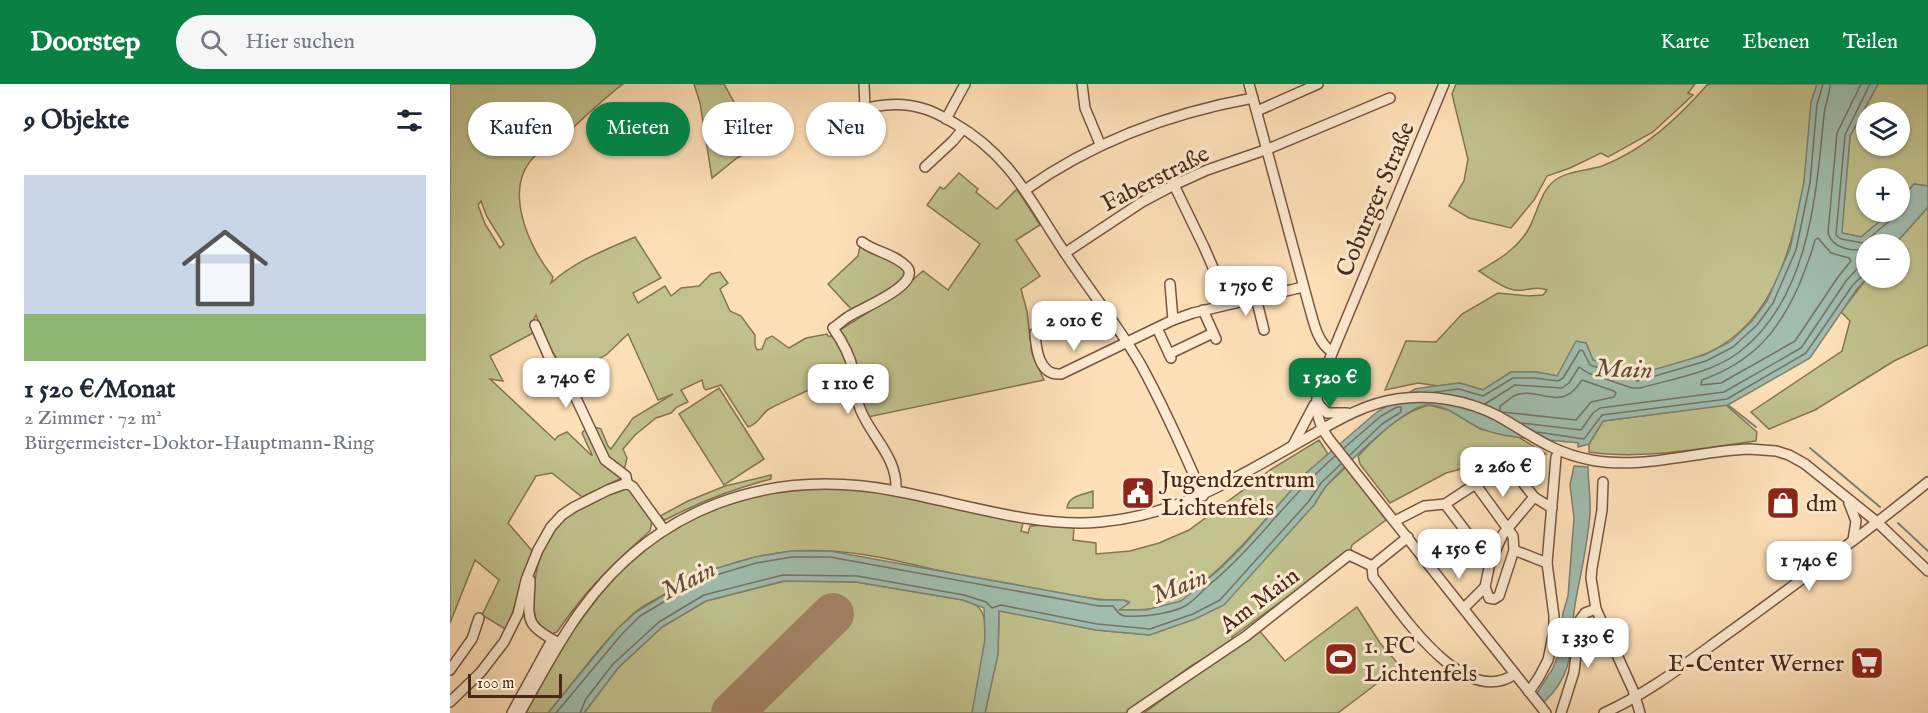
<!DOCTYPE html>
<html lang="de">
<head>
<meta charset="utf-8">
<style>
  body { margin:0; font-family:"IM FELL English",serif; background:#f6f6f7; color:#1f2937; height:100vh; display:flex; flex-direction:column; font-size:22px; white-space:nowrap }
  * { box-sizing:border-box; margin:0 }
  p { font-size:20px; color:#747a83 }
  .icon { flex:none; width:33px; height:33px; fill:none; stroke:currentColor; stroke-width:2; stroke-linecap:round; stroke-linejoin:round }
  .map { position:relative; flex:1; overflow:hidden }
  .details { display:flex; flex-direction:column; background:#fff; width:450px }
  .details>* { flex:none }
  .top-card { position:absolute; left:18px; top:18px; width:570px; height:54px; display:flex; gap:12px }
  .tools { position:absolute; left:1406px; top:18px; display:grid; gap:12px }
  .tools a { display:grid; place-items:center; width:54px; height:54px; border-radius:50%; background:#fff; box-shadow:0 2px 4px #0004; font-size:30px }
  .scale { position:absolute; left:18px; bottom:15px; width:94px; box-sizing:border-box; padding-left:6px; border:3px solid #4b2719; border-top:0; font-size:16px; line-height:21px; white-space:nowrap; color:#4b2719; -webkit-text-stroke:4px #feebd1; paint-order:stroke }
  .price { position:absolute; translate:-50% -51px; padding:0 14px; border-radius:12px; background:#fff; color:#222; font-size:20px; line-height:39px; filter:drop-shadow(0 2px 3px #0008) }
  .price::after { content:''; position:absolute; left:50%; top:36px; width:18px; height:14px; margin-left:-9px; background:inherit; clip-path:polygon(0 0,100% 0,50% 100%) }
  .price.on { background:#0b8043; color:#fff }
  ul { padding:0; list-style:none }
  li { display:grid; align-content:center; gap:12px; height:318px; padding:0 24px }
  li span { display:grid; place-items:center; height:186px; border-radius:0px; color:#555 }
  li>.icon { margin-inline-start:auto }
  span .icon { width:108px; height:108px; fill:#fffc; stroke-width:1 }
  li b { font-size:26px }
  h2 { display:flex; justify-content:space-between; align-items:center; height:72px; padding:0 24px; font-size:26px }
  .pill { padding:0 21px; border-radius:27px; background:#fff; box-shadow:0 2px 4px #0004; font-size:21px; line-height:54px }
  .pill.on { background:#0b8043; color:#fff }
  header { display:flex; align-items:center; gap:36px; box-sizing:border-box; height:84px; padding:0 30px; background:#0b8043; color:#fff }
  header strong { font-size:28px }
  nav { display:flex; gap:33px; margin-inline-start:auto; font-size:21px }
  .search { width:420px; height:54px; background:#f6f6f7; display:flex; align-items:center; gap:15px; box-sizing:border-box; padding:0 21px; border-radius:33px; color:#747a83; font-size:22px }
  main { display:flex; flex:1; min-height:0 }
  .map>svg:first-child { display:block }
</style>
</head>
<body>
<header>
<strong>Doorstep</strong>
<div class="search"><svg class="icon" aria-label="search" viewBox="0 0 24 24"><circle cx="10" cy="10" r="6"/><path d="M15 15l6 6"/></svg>Hier suchen</div>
<nav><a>Karte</a><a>Ebenen</a><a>Teilen</a></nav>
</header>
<main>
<section class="details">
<h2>9 Objekte<svg class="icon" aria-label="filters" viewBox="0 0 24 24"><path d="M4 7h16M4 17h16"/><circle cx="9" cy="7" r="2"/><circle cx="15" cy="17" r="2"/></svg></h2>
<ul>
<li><span style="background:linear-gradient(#c9d6e8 75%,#8fb573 0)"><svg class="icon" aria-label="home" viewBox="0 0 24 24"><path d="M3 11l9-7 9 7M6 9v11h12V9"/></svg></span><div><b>1 520 €/Monat</b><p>2 Zimmer · 72 m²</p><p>Bürgermeister-Doktor-Hauptmann-Ring</p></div></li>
</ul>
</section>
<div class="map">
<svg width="1478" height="629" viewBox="0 0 1478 629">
  <rect width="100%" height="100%" fill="#fee0b8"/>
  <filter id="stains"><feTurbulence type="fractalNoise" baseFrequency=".00333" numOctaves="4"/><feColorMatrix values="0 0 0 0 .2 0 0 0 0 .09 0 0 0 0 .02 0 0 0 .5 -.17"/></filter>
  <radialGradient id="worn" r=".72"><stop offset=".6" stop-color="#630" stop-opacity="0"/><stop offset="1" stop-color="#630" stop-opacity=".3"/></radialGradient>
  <g fill="#c1c28e" stroke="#867454" stroke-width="1.5" fill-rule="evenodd">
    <path d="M 0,0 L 173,0 C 153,15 135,33 117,49 C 107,58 92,64 83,74 C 53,106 79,164 103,193 L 101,199 C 125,177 155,166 185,153 L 211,194 L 183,209 L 188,219 L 215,202 L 221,212 L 231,204 L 249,202 L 261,190 L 270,188 L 278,199 L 270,205 L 280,227 L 291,232 L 305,251 L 305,261 L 307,266 L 312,265 L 316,255 L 322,252 L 339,264 L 356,254 L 377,250 L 378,252 L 385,253 L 399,281 C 375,301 346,311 319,325 C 311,330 309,340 298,343 L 271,301 L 256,306 L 254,304 L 252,296 L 231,306 L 238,318 L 227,323 L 221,329 L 206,334 L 185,351 L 173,365 L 177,374 L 172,394 L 132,413 L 102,389 L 86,392 L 58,439 L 84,469 L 68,511 L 57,546 L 32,531 L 49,496 L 25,476 L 0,539 ZM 31,117 L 37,133 L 54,160 L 50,164 L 35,140 L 28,121 ZM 86,231 L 96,257 L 117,292 L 156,271 L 178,250 L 208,316 L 223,310 L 183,334 L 161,365 L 158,362 L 151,345 C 142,342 138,341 132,349 L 142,371 L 141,371 L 117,348 L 108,352 L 105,356 L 40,295 L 53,297 L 40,272 L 83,249 L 82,239 Z"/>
    <polygon points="244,0 274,0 309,63 287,74 262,94 250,19"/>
    <polygon points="1006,0 1245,0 1238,9 1243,11 1203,48 1158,73 1151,69 1120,84 1097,92 1084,116 1061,144 1019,134 999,122 1014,97 1018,75 1002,10"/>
    <path d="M 1261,0 L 1368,0 C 1357,32 1359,66 1354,99 C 1342,168 1320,248 1247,273 C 1237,277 1195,292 1186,291 C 1172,289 1156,280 1143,276 L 1136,259 L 1107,292 L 1086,288 L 1061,288 L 1033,306 L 1010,299 L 989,302 L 968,299 L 935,306 L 956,257 L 986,258 L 1012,230 L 1048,209 L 1078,212 L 1093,211 L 1097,206 C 1087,201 1075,208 1064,206 C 1052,204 1040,194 1029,187 C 1048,176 1067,165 1078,146 C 1087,131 1090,108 1104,97 C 1116,87 1137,87 1152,82 C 1194,66 1228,34 1257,1 Z"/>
    <path d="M 1428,0 L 1478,0 L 1478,102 L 1464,100 L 1449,118 L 1449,94 L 1416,94 L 1416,128 L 1441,128 L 1411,153 L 1391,149 L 1400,52 ZM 1416,28 L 1449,28 L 1449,62 L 1416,62 Z"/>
    <polygon points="509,89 528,105 526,108 547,125 567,105 590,141 566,156 590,192 571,205 577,227 582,270 594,296 418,333 410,316 401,267 390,246 444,212 473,187 498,206 530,160 477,121 490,103 494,105"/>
    <polygon points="1478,123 1478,261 1444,277 1365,326 1319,345 1301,328 1392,267 1400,237 1391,228 1417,194 1449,194 1449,160 1445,160"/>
    <polygon points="410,162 433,172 455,185 457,190 438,209 403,227 378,200 408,172"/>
    <polygon points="269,304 314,375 274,401 229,330"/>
    <path d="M 979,321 L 1002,327 L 1030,345 L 1067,352 L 1096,370 L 1060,372 L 996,389 L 940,419 L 910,380 L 908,372 C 928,352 950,328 979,321 Z"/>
    <path d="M 1276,321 L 1307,348 L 1306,357 C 1251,364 1194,376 1139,368 L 1139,360 L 1153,337 Z"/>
    <path d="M 869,356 L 878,370 C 834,409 801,458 756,496 C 748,503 740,513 731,517 C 715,526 686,526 667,526 L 679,518 C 669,514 658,517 647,515 C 607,509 567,501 527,494 C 480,486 426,469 379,467 C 321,463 265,481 215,510 C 205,516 193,521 184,529 C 152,558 126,596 98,629 L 75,629 L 121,549 L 150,511 L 171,487 L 204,459 L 231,441 L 261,426 L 298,413 L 334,405 L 417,405 L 569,436 L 573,439 L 571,447 L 578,449 L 580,442 L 599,441 L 624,444 L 623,456 L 646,459 L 646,470 L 680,467 L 709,459 L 739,446 L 823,384 Z"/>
    <polygon points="896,383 936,436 902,461 900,468 782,553 783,557 741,582 676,629 535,629 548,570 549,526 646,546 700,551 864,421 875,403"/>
    <path d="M 321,391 L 321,395 C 282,405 251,417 215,436 L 210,432 L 238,417 L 275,402 Z"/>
    <path d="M 175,404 L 183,408 L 202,437 L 200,447 C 162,480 136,506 107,548 L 102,550 L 86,541 C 80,504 86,457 117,433 C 132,422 150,416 166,406 Z"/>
    <path d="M 643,407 L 643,424 L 617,424 C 618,412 632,411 643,407 Z"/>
    <path d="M 335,497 L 406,498 L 513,516 C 517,518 523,519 527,522 C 547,537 527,607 522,629 L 134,629 L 168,584 L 212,543 L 256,517 Z"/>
    <polygon points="907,523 930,559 950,582 888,629 694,629 808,545 835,577"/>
  </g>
  <g fill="#a0bdae" stroke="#7e8172" stroke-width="1.5">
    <path d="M 1367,0 L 1428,0 L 1400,52 L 1392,149 L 1411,153 L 1441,128 L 1449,128 L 1449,118 L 1464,100 L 1478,102 L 1478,123 L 1445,160 L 1416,160 L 1417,194 L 1407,205 L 1360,274 L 1278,321 L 1153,337 L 1139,360 L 1128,363 L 1128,359 C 1097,355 1061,356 1032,345 C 1014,338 998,320 977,321 C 953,323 895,382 877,401 C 872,407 868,414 864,421 L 774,521 L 745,535 L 700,551 L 646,546 L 549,527 L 548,570 L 535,629 L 522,629 L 535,555 L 534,524 L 513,516 L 406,498 L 334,497 L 256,517 L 212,543 L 168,584 L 134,629 L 98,629 L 167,545 L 186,528 L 239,496 L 264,485 L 305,473 L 341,467 L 380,467 L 650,516 L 674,516 L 679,519 L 669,526 L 696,526 L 731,517 L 770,485 L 794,461 L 856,389 L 927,328 L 965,305 L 977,303 L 1010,299 L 1033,306 L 1061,288 L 1086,288 L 1107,292 L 1126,257 L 1136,259 L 1143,276 L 1186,291 L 1254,271 L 1280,258 L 1302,237 L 1317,217 L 1340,165 L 1354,98 L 1361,18 Z"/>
    <path d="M 1124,382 L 1138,383 C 1138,398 1141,414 1140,429 C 1138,459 1131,487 1126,515 C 1118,556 1129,586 1094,618 L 1087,609 L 1102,586 L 1109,569 L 1113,529 L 1118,512 L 1124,434 L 1120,401 Z"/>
  </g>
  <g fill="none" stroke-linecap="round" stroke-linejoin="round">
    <g stroke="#767264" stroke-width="1.5">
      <path d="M 1411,0 L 1387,49 L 1378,149 C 1382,164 1402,168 1416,165"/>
      <polyline points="1420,0 1395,51 1386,151 1391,155 1413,159 1442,135 1445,128"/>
      <path d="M 1368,154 L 1381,169 L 1399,174 L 1401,177 L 1388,193 L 1345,257 L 1271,299 L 1251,301 L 1252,296 C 1302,278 1328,249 1349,201 C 1355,186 1361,172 1365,156 Z"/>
      <polyline points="985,308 1009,305 1033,312 1063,294 1085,294 1108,297 1113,294 1130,266 1133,267 1140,281 1188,297 1256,277 1283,263 1307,241 1323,219 1346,166 1360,99 1367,20 1373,0"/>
      <path d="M 1035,320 L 1065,301 L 1112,304 L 1119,299 L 1129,283 L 1138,289 L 1182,304 L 1190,304 C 1222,295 1261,289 1288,269 C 1359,216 1366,112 1374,31 C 1375,20 1380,11 1380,0"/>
      <path d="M 1050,326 L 1050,322 C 1055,319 1061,313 1066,311 C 1083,304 1103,320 1119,310 C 1125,307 1128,301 1132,296 L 1164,307 L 1166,309 L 1164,313 L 1141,318 L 1126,336 L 1052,328"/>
      <polyline points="1072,339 1131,346 1143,329 1150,324 1274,308 1351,264 1396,197 1408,184 1416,180"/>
      <polyline points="1087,348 1134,355 1152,331 1277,315 1356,269 1402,202 1416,188"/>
      <polyline points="894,364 931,332 947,323 951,323 951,328 932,340 900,371"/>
      <path d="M 106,629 L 172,550 L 190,532 L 242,501 L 266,491 L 306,479 L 342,473 L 380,473 L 649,522 L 663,522 C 672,535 674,532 690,532 C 700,532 725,528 735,522 C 744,517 751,508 759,501 C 806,462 839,412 885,372"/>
      <polyline points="130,629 136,615 163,580 209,538 254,511 333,491 407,492 514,511 536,518 542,524 551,521 647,540 700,545 743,530 770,516 859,417 871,399 891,380"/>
    </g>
    <g stroke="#7e8172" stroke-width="2">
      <polyline points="1278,321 1306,343"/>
      <polyline points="1360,364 1430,423"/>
      <polyline points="1448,439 1478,467"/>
    </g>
    <polyline stroke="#a48468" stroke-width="42" points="282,629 383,530"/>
    <defs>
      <g id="minor">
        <polyline points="414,0 415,24"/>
        <polyline points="632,0 635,24 650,60"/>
        <path d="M 799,0 L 859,222 C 864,239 867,258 882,268"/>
        <path d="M 994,0 L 871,296 C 864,318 865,336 879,355 L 1096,629"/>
        <polyline points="807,27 868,0"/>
        <polyline points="496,35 515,0"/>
        <path d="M 370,39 C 405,27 438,13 475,25 C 485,28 495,34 504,39 C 562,72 581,119 617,172 C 640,207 670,244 691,281 C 714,323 734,368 753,412"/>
        <polyline points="475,83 503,57 513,45"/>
        <polyline points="724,101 754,163 779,220"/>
        <path d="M 575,106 C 644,57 720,29 803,14"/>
        <path d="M 412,158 C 425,168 445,170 457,183 C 472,201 409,225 398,233 C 393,236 388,241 383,244 C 392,257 400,271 403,286 C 406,300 405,314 411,327 C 423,355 448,374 446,407"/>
        <polyline points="615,169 692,118 724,101 757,86 818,65 940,14"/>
        <polyline points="720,200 723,236"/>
        <polyline points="806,214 814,246"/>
        <polyline points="753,226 766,255"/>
        <polyline points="85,241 99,273 124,310 155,376 176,392 177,399"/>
        <polyline points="707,244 721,274"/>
        <path d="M 585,249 C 586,265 589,292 611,290 L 723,236 L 743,229 L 853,203"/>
        <polyline points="719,270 763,249"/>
        <polyline points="867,316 870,322 877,329 897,329"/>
        <polyline points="843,361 864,321"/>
        <polyline points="1153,398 1152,426 1142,484 1141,494 1146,525 1183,606 1190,629"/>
        <polyline points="1026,401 1063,452 1064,466 1049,512 1044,515 1039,514 1035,503"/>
        <polyline points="1399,419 1406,437 1403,456"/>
        <polyline points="995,420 1040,479"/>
        <polyline points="945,437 974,422 995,420 1056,380 1059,381 1084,413 1102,424"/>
        <polyline points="1064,466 1097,479"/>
        <path d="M 922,482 L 923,493 C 950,527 1013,626 1065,590"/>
        <path d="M 80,496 C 79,535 72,540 109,559"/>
        <polyline points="1014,524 1035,503 1040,479 1053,450 1084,413"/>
        <polyline points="0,586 22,555 29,534"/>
        <polyline points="1079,608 1089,593 1098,576 1104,547 1104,532 1097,479 1106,373"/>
        <polyline points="0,618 31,588 54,558 68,530 76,496 88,466 101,443 112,431 124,423 158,406 177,399 183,403 214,446"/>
        <polyline points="62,629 102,556"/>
        <path d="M 70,629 C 89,595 107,560 130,528 C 206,422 320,383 446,407 C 511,419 585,444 650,438 C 729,431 786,394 853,356 C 883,339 912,320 947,315 C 981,310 1017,316 1048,332 C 1082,351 1100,368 1141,376 C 1193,386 1246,367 1299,365 L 1326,367 L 1339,371 L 1355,380 L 1427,438 L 1478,487"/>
        <polyline points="682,629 796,552 899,471 922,482 958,453"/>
        <polyline points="1111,629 1124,588 1130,536 1135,529 1146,525"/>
        <path d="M 1154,629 C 1201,608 1243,574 1284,545 C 1350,497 1415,449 1478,398"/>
      </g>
    </defs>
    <use href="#minor" stroke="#785541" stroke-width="12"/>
    <use href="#minor" stroke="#feebd1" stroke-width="9"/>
  </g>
  <defs>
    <symbol id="civic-square" viewBox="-11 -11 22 22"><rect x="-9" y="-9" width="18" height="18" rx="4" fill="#8f2418" stroke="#feebd1"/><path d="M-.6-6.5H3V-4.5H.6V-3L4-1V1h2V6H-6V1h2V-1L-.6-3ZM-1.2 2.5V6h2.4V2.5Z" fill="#fff"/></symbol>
    <symbol id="shop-square" viewBox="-11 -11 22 22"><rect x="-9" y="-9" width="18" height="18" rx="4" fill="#8f2418" stroke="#feebd1"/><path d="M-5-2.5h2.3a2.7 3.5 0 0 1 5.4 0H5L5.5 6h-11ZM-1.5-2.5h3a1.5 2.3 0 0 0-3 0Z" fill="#fff"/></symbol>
    <symbol id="stadium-square" viewBox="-11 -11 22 22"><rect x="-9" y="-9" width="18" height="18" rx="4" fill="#8f2418" stroke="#feebd1"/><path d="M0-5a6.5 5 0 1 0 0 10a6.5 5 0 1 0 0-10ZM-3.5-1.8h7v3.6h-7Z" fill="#fff"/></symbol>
    <symbol id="supermarket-square" viewBox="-11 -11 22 22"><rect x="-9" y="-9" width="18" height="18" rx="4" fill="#8f2418" stroke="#feebd1"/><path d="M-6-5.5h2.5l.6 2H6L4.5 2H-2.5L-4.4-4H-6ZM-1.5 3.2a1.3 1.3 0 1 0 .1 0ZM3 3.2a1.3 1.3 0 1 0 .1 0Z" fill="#fff"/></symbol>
  </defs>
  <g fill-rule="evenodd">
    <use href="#civic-square" x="669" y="390" width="38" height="38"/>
    <use href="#shop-square" x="1314" y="400" width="38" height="38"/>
    <use href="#stadium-square" x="872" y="556" width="38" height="38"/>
    <use href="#supermarket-square" x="1398" y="560" width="38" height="38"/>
  </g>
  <g text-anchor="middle" stroke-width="6" stroke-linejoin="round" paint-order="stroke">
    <g font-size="24" fill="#4b2719" stroke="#feebd1">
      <text transform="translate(705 94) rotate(-27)" y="8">Faberstraße</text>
      <text transform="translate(925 115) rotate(-67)" y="8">Coburger Straße</text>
      <text transform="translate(809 516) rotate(-37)" y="8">Am Main</text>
    </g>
    <g font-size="24" fill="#4b2719" stroke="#feebd1" text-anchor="start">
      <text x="711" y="403">Jugendzentrum<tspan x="711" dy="28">Lichtenfels</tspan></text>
      <text x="1356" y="427">dm</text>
      <text x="914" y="569">1. FC<tspan x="914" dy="28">Lichtenfels</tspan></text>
      <text x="1394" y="587" text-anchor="end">E-Center Werner</text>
    </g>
    <g font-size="26" font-style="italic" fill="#604c3e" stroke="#feebd1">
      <text transform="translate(1174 284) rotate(2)" y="9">Main</text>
      <text transform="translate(238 495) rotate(-27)" y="9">Main</text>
      <text transform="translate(729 501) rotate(-22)" y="9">Main</text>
    </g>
  </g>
  <rect width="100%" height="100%" filter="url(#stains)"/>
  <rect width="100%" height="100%" fill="url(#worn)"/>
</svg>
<div class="tools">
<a><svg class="icon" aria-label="layers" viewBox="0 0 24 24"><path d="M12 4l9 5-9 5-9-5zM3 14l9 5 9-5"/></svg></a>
<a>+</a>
<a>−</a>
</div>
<div class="scale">100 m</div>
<b class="price" style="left:796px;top:233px">1 750 €</b>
<b class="price" style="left:624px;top:268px">2 010 €</b>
<b class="price" style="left:116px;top:325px">2 740 €</b>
<b class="price on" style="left:880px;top:325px">1 520 €</b>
<b class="price" style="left:398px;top:331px">1 110 €</b>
<b class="price" style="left:1053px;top:414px">2 260 €</b>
<b class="price" style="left:1009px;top:496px">4 150 €</b>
<b class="price" style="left:1359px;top:508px">1 740 €</b>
<b class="price" style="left:1138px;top:585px">1 330 €</b>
<div class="top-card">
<a class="pill">Kaufen</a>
<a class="pill on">Mieten</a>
<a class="pill">Filter</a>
<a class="pill">Neu</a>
</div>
</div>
</main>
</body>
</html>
